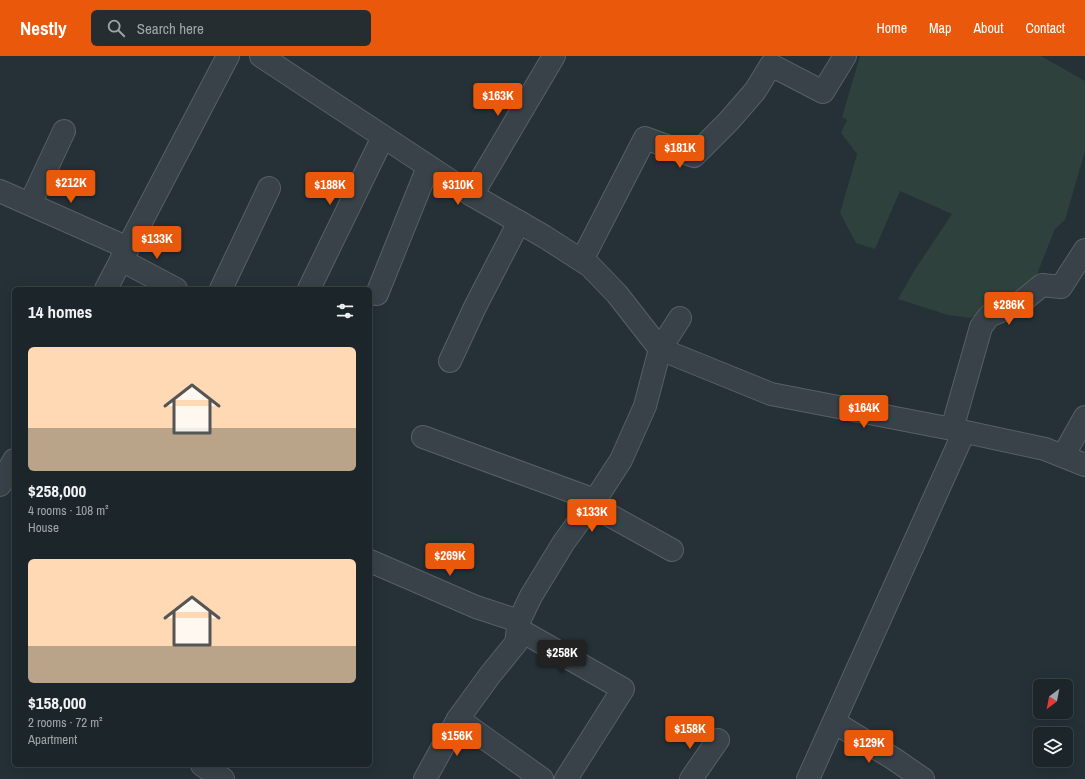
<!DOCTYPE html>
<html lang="en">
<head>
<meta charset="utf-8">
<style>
  body { margin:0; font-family:"Archivo Narrow",sans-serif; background:#252d31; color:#f1f3f6; height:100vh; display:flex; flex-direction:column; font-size:15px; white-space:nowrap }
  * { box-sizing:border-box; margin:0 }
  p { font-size:13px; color:#a0a5a8 }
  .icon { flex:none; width:22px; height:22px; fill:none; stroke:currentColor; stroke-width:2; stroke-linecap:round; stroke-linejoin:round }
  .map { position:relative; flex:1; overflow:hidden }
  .details { position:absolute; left:12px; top:231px; width:360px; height:480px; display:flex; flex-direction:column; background:#1c2529; border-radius:6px; box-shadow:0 4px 16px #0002,0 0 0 1px #3a4246 }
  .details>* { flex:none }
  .needle { width:26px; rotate:212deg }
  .fabs { position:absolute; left:1033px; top:623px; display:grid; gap:8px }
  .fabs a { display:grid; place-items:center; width:40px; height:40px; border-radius:6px; background:#1c2529; box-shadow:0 4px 16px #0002,0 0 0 1px #3a4246; font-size:20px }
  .price { position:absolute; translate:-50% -34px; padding:0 9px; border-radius:4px; background:#ea580c; color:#fff; font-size:13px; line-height:26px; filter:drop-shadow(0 1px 2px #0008) }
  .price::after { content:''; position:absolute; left:50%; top:24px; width:12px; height:9px; margin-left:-6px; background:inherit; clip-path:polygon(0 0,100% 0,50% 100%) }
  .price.selected { background:#222; color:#fff }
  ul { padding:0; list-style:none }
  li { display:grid; align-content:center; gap:8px; height:212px; padding:0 16px }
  li span { display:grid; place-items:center; height:124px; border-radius:6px; color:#555 }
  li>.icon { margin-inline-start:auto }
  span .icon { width:72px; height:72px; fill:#fffc; stroke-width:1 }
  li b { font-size:17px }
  h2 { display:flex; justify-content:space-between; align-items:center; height:48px; padding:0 16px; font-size:17px }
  header { display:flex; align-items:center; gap:24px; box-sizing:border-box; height:56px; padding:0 20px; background:#ea580c; color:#fff }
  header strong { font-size:19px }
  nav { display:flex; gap:22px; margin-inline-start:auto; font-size:14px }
  .search { width:280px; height:36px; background:#252d31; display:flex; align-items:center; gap:10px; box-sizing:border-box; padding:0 14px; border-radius:6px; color:#a0a5a8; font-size:15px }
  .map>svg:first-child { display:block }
</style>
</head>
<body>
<header>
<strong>Nestly</strong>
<div class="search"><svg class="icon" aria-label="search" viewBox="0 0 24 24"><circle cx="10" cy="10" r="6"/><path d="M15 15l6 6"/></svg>Search here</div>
<nav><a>Home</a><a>Map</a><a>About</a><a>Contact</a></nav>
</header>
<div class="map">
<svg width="1085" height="723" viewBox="0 0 1085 723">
  <rect width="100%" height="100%" fill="#253137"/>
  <polygon fill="#2e413c" points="860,0 1041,0 1085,25 1085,95 1065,164 1055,173 1035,223 994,252 970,262 948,259 898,243 914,215 952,158 900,135 875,193 856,187 840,157 857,98 841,77 847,64 842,61"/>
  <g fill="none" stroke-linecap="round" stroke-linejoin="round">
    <defs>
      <g id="minor">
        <polyline points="261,0 472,139 545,181 590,210 617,238 660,293 771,338 952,373 1045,393 1085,409"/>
        <polyline points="0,135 128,192"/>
        <polyline points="472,139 554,0"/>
        <polyline points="30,148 64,75"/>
        <polyline points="121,204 176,233"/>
        <polyline points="582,204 645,82 694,100 728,66 755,35 771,9 823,36 845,0"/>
        <polyline points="106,233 228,0"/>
        <polyline points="221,233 269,132"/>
        <polyline points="309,233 383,81"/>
        <polyline points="377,238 428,111"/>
        <polyline points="450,305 475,251 519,166"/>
        <polyline points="952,373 981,271 989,260 1020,247 1042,229 1061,231 1085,194"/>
        <polyline points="423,381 595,444"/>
        <polyline points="1063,400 1085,361"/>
        <polyline points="0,429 14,404"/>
        <polyline points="591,449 672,494"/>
        <polyline points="370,505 476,551 519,565"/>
        <polyline points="518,573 623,633 566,723"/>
        <polyline points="458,663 542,723"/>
        <polyline points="834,666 894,703 923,723"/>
        <polyline points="202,709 223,723"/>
        <polyline points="425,723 458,663 490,619 516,587 519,565 531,540 564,486 599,438 621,404 645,350 660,293 680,262"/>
        <polyline points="691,723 718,684"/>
        <polyline points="808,723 964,376"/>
      </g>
    </defs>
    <use href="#minor" stroke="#566066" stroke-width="24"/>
    <use href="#minor" stroke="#384248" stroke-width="22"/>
  </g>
</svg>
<div class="fabs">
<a><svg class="needle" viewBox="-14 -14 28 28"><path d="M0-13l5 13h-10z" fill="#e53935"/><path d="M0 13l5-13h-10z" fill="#a0a5a8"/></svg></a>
<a><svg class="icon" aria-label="layers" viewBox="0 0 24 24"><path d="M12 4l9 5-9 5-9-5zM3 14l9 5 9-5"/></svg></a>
</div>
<b class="price" style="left:498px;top:61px">$163K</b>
<b class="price" style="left:680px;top:113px">$181K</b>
<b class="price" style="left:71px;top:148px">$212K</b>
<b class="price" style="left:330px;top:150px">$188K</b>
<b class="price" style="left:458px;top:150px">$310K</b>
<b class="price" style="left:157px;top:204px">$133K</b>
<b class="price" style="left:1009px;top:270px">$286K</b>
<b class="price" style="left:864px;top:373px">$164K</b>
<b class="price" style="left:592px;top:477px">$133K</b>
<b class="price" style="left:450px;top:521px">$269K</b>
<b class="price selected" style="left:562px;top:618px">$258K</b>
<b class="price" style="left:690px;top:694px">$158K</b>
<b class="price" style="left:457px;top:701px">$156K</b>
<b class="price" style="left:869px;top:708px">$129K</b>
<section class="details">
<h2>14 homes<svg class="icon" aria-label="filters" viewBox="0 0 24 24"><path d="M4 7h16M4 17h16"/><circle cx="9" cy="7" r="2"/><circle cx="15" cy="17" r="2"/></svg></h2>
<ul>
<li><span style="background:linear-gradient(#ffd9b3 65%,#b9a48a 0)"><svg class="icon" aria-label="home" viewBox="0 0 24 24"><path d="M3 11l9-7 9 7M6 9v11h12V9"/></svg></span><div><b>$258,000</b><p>4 rooms · 108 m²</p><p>House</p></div></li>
<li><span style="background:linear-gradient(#ffd9b3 70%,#b9a48a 0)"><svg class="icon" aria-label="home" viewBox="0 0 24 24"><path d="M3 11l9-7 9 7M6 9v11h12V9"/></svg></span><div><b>$158,000</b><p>2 rooms · 72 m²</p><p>Apartment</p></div></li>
</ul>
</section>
</div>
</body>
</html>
